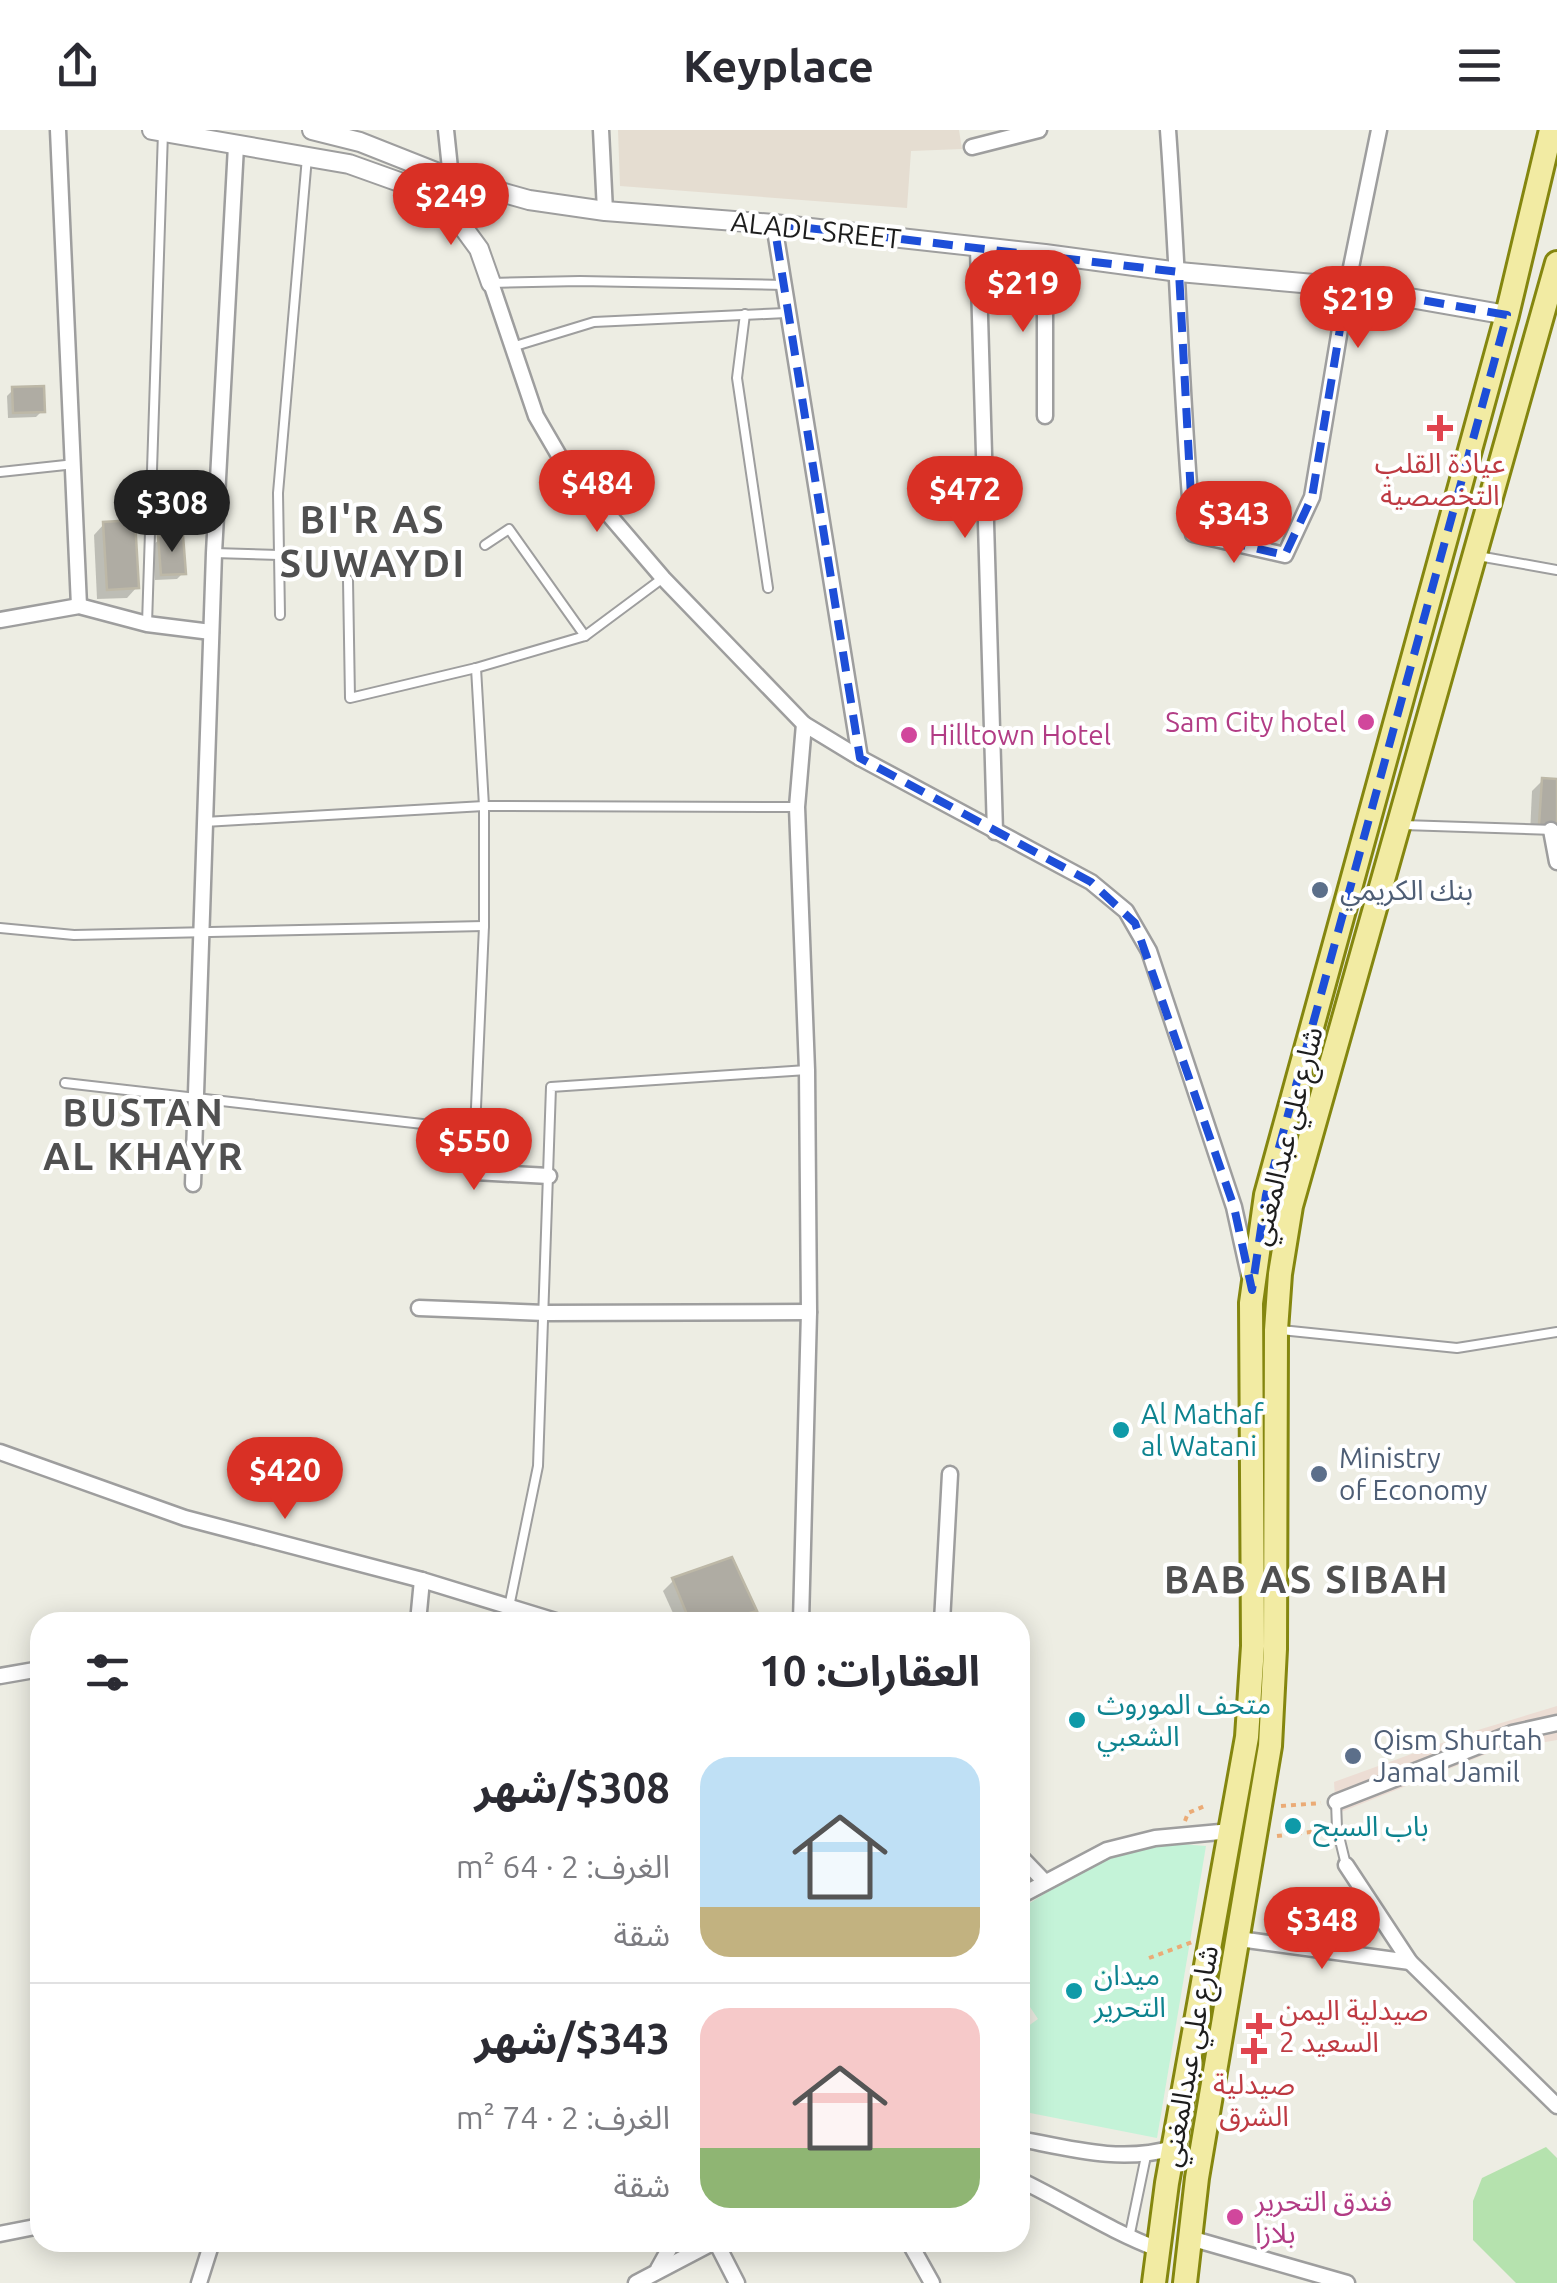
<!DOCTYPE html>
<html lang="ar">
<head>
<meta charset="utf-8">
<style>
  body { margin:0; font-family:Ubuntu,"Noto Sans Arabic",sans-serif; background:#f7f7f7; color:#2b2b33; direction:rtl; height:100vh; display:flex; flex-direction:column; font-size:38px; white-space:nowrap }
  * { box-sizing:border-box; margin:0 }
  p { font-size:32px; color:#7c7c81 }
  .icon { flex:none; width:55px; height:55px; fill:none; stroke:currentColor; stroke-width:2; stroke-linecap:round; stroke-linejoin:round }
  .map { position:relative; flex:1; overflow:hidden; direction:ltr }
  .side { position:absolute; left:30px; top:1482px; width:1000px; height:640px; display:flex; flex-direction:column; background:#fff; border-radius:30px; box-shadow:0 5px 25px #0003; direction:rtl }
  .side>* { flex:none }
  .price { position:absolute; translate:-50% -85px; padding:0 22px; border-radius:35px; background:#d93025; color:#fff; font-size:32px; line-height:65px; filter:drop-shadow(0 2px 5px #0008) }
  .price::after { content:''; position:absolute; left:50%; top:60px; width:30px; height:22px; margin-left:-15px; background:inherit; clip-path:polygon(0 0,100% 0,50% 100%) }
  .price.on { background:#222; color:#fff }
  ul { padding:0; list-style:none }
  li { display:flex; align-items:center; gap:30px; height:250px; padding:0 50px }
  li+li { border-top:2px solid #e1e1e2 }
  li span { display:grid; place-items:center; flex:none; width:280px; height:200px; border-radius:30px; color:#555 }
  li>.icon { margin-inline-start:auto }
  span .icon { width:120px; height:120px; fill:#fffc; stroke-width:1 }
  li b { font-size:42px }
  h2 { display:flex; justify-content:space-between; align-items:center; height:120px; padding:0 50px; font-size:42px }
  header { display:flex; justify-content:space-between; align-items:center; height:130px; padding:0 50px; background:#fff; font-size:45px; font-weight:600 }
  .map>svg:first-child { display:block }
</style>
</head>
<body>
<header><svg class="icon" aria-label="menu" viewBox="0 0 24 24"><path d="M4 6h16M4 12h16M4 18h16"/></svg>Keyplace<svg class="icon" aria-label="share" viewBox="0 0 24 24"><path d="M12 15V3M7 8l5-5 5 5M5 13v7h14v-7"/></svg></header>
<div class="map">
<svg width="1557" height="2153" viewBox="0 0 1557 2153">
  <rect width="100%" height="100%" fill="#edede3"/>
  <polygon fill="#ecddd4" points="1557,1576 1557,1610 1494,1621 1336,1684 1334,1652 1478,1600"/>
  <polygon fill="#e5ddd1" points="618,0 959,0 962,19 911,21 907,78 620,56"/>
  <polygon fill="#b5e2ae" points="1546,2017 1557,2028 1557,2153 1516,2153 1473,2110 1473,2071 1482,2048"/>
  <polygon fill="#c4f3d8" points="1156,1712 1206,1716 1157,2008 1020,1981 1020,1902 1038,1889 1020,1862 1020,1779 1104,1727"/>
  <g fill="#0003">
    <polygon points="13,260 42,281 36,287 8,288 7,266"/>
    <polygon points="104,394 137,457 127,468 97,469 94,405"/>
    <polygon points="160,409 183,443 177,449 155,450 153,415"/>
    <polygon points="1542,651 1557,652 1557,706 1530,704 1532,661"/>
    <polygon points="673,1451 754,1481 744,1490 736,1492 677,1492 663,1461"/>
  </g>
  <g fill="#afaca3" stroke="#bdb8a7" stroke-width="2.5">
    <polygon points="44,256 45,282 13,283 12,257"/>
    <polygon points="135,390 139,458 107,460 103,392"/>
    <polygon points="183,405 186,444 161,445 158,406"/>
    <polygon points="1542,648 1557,649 1557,696 1539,695"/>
    <polygon points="732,1427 757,1481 716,1492 690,1492 672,1448"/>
  </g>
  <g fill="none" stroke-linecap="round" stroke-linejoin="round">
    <defs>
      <g id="service">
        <polyline points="491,153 580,151 784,155"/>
        <polyline points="745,184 737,248 768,458"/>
        <polyline points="512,217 594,192 786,183"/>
        <polyline points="0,342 75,334"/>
        <polyline points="485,415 509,399 585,506"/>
        <polyline points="214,423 279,425"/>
        <polyline points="1478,426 1557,440"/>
        <polyline points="348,450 350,568 476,538 585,506 663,448"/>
        <polyline points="280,485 278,363 307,27"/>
        <polyline points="147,494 163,2"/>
        <polyline points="204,692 484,676 797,677"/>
        <polyline points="1403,695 1554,700"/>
        <polyline points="0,798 74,805 484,796"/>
        <polyline points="65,953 475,1000 484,796 484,676 476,538"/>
        <polyline points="1281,1200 1457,1218 1557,1202"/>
        <polyline points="509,1477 538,1336 551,957 807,940"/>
        <polyline points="1336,1672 1337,1698 1346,1735"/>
        <polyline points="1129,2108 1146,2026"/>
      </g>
      <g id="minor">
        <polyline points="58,0 79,476"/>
        <polyline points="446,0 451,48"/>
        <polyline points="601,0 605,81"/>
        <path d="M 1168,0 C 1178,135 1181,270 1193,404 L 1285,425 L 1312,367 L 1347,157 L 1379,0"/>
        <polyline points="972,17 1039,0"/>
        <polyline points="774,94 860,628"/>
        <polyline points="978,118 995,702"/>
        <polyline points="1045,124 1045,286"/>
        <polyline points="491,153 536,286 561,329 663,448 804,594"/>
        <polyline points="0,490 79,476 147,494 211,502"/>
        <polyline points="1551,700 1557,732"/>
        <polyline points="475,1000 475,1042 549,1046"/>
        <polyline points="193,1054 214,423 236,16"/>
        <polyline points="419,1178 545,1183 809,1182"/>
        <polyline points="0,1322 185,1388 422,1450 559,1492"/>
        <polyline points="418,1492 422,1450"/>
        <polyline points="801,1492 809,1182 807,940 797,677 804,594 860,628 1091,752 1126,781 1149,821 1234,1077 1249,1145"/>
        <polyline points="942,1492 950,1344"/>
        <polyline points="0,1546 40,1539"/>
        <polyline points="1336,1672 1512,1603 1557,1593"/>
        <polyline points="1020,1726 1045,1752"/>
        <polyline points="1346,1735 1410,1832 1557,1976"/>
        <polyline points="1020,1766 1107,1720 1155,1708 1231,1701"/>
        <polyline points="1239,1809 1410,1832"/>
        <path d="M 1020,2009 C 1072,2019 1121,2033 1173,2018"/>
        <path d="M 1020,2050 C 1066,2072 1110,2101 1158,2119"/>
        <polyline points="0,2104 40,2096"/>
        <polyline points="1190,2108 1347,2153"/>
        <polyline points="716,2112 737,2153"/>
        <polyline points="909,2112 932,2153"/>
        <polyline points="658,2139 673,2112"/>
        <polyline points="199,2153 212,2112"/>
        <polyline points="636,2153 714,2112"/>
      </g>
      <g id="tertiary">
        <polyline points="152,0 349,34 405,54 424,68 443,76 457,89 479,119 491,153"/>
        <polyline points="312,0 360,12 451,48 529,70 605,81 774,94 1045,124 1179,142 1347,157 1507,185"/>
      </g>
      <g id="primary">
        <polyline points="1154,2153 1167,2053 1247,1607 1253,1516 1251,1173 1266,1065 1507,185 1551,0"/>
        <polyline points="1185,2153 1197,2048 1270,1616 1275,1519 1276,1200 1280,1144 1291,1076 1557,133"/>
      </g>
    </defs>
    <use href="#service" stroke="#9e9e9e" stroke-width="12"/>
    <use href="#minor" stroke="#9e9e9e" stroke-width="19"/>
    <use href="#tertiary" stroke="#9e9e9e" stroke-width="22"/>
    <use href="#primary" stroke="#84860f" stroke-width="28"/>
    <g stroke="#ebab76" stroke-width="4" stroke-dasharray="5 5" stroke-linecap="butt">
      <polyline points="1281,1676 1321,1673"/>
      <polyline points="1185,1691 1188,1683 1207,1675"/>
      <polyline points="1277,1706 1327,1700"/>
      <polyline points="1149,1828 1192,1812"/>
    </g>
    <use href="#service" stroke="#fff" stroke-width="8"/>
    <use href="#minor" stroke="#fff" stroke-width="14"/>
    <use href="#tertiary" stroke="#fff" stroke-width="18"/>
    <use href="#primary" stroke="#f2eba3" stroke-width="22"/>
  </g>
  <path fill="none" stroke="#1d4ed8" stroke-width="8" stroke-dasharray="20 12" stroke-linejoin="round" d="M 774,94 L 1179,142 L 1193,404 L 1285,425 L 1312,367 L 1347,157 L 1507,185 L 1266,1065 L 1252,1160 L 1234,1077 L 1135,793 L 1091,752 L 860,628 Z"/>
  <g fill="#e0444e" stroke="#fff" stroke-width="4">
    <path d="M1435 283h10v10h10v10h-10v10h-10v-10h-10v-10h10z"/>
    <path d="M1254 1881h10v10h10v10h-10v10h-10v-10h-10v-10h10z"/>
    <path d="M1249 1906h10v10h10v10h-10v10h-10v-10h-10v-10h10z"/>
  </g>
  <g fill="#d1479c" stroke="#fff" stroke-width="4">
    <circle cx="1366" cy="592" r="10"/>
    <circle cx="909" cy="605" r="10"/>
    <circle cx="1235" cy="2087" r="10"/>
  </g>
  <g fill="#5c6f8a" stroke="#fff" stroke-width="4">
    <circle cx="1320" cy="760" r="10"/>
    <circle cx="1319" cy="1344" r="10"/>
    <circle cx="1353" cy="1626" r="10"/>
  </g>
  <g fill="#0f9aa8" stroke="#fff" stroke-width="4">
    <circle cx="1121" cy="1300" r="10"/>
    <circle cx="1077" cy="1590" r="10"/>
    <circle cx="1293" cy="1696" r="10"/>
    <circle cx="1074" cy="1861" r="10"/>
  </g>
  <g text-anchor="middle" stroke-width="8" stroke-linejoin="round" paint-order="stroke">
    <g font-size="28" fill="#1d1d1d" stroke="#fff">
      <text transform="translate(816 100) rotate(6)" y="10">ALADL SREET</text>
      <text transform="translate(1286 1006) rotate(-76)" y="10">شارع علي عبدالمغني</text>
      <text transform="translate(1189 1926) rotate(-80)" y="10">شارع علي عبدالمغني</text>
    </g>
    <g font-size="28" fill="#be3a42" stroke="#fff">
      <text x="1440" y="343">عيادة القلب<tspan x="1440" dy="32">التخصصية</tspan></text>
      <text x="1279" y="1890" text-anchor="start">صيدلية اليمن<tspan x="1279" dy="32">السعيد 2</tspan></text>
      <text x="1254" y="1964">صيدلية<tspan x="1254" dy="32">الشرق</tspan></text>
    </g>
    <g font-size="28" fill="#b23c85" stroke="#fff" text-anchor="start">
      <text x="1346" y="602" text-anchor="end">Sam City hotel</text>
      <text x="929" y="615">Hilltown Hotel</text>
      <text x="1255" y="2081">فندق التحرير<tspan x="1255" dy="32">بلازا</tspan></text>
    </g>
    <g font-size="28" fill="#4e5e75" stroke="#fff" text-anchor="start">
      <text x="1340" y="770">بنك الكريمي</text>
      <text x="1339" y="1338">Ministry<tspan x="1339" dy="32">of Economy</tspan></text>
      <text x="1373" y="1620">Qism Shurtah<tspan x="1373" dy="32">Jamal Jamil</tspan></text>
    </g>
    <g font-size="28" fill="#0d838f" stroke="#fff" text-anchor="start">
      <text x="1141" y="1294">Al Mathaf<tspan x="1141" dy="32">al Watani</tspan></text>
      <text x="1097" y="1584">متحف الموروث<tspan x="1097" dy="32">الشعبي</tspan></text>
      <text x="1313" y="1706">باب السبح</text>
      <text x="1094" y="1855">ميدان<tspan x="1094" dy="32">التحرير</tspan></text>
    </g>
    <g font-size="38" font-weight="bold" letter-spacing="2.5" fill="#505050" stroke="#fff">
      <text x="373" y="403">BI'R AS<tspan x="373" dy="44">SUWAYDI</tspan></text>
      <text x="144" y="996">BUSTAN<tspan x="144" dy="44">AL KHAYR</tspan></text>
      <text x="1307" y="1463">BAB AS SIBAH</text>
    </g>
  </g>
</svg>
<b class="price" style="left:451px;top:118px">$249</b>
<b class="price" style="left:1023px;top:205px">$219</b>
<b class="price" style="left:1358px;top:221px">$219</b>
<b class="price" style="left:597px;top:405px">$484</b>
<b class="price" style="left:965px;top:411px">$472</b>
<b class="price on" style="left:172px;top:425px">$308</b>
<b class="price" style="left:1234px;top:436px">$343</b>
<b class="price" style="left:474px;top:1063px">$550</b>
<b class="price" style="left:285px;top:1392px">$420</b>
<b class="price" style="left:1322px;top:1842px">$348</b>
<section class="side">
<h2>العقارات: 10<svg class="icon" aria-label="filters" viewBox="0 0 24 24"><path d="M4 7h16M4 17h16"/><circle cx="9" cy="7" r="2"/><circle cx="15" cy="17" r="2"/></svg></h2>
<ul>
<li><span style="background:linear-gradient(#bfe0f5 75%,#c2b280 0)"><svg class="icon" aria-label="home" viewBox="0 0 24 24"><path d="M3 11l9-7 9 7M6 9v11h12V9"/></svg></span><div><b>$308/شهر</b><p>الغرف: 2 · 64 m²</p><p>شقة</p></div></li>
<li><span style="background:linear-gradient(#f6c9c9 70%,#8fb573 0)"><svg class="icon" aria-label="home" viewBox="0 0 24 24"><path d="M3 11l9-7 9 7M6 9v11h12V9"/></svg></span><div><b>$343/شهر</b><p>الغرف: 2 · 74 m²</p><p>شقة</p></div></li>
</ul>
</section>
</div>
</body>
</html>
